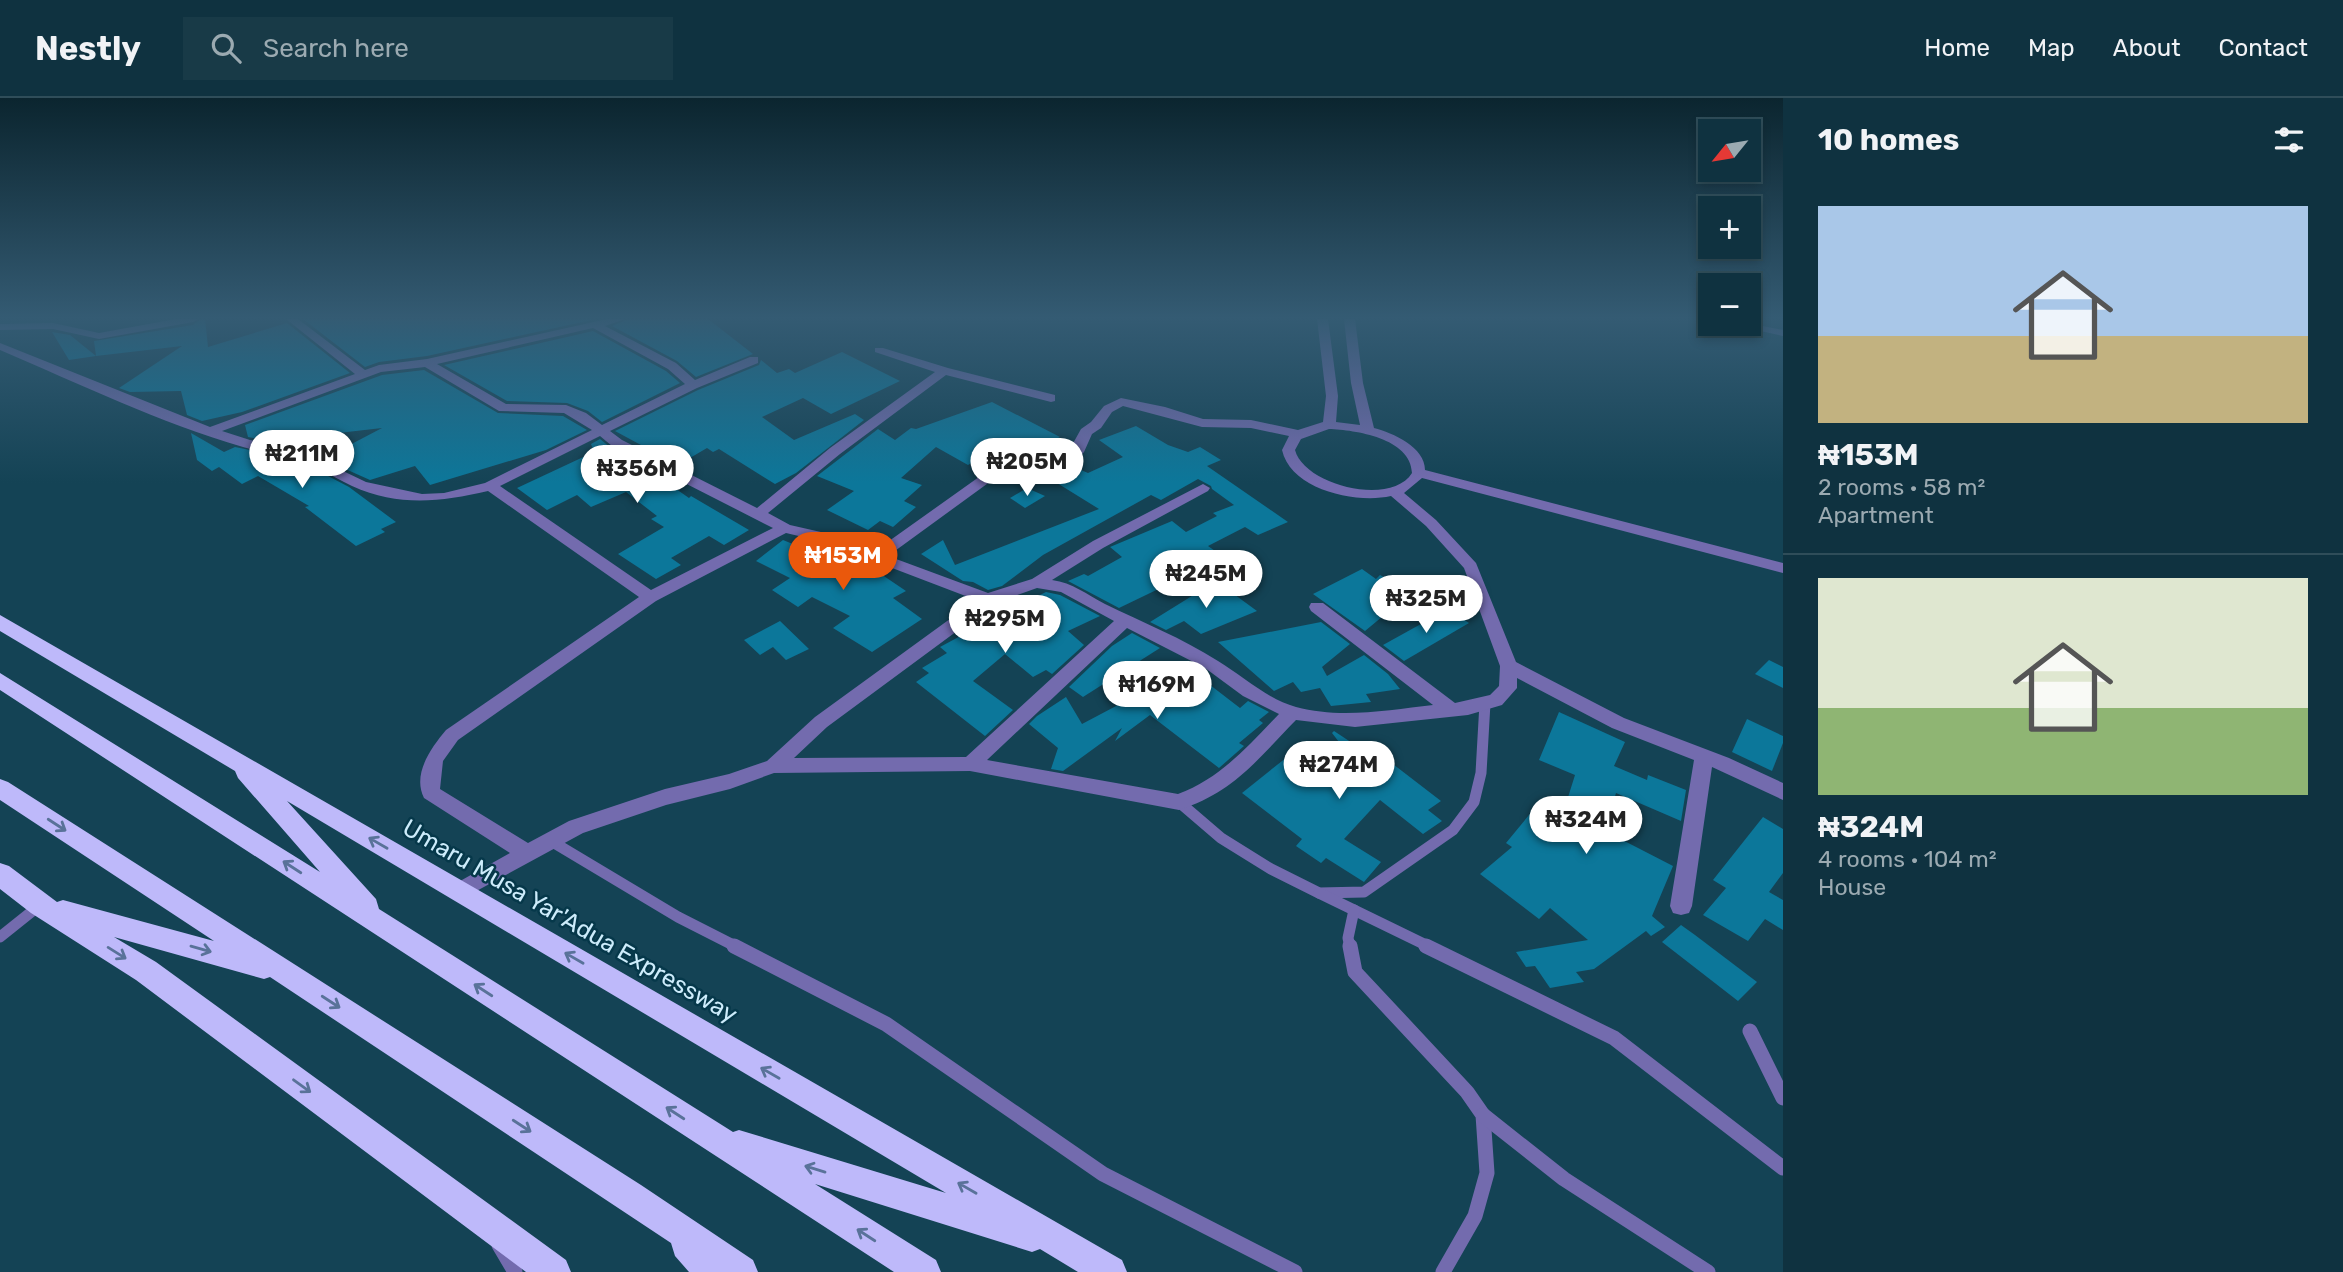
<!DOCTYPE html>
<html lang="en">
<head>
<meta charset="utf-8">
<style>
  body { margin:0; font-family:Rubik,sans-serif; background:#183a47; color:#f1f3f6; height:100vh; display:flex; flex-direction:column; font-size:26px; white-space:nowrap }
  * { box-sizing:border-box; margin:0 }
  p { font-size:23px; color:#9baab1 }
  .icon { flex:none; width:38px; height:38px; fill:none; stroke:currentColor; stroke-width:2; stroke-linecap:round; stroke-linejoin:round }
  .map { position:relative; flex:1; overflow:hidden }
  .panel { display:flex; flex-direction:column; background:#0f3240; width:560px }
  .panel>* { flex:none }
  .needle { width:46px; rotate:240deg }
  .buttons { position:absolute; left:1698px; top:21px; display:grid; gap:14px }
  .buttons a { display:grid; place-items:center; width:63px; height:63px; border-radius:0px; background:#0f3240; box-shadow:0 4px 10px #0003,0 0 0 2px #2f4d59; font-size:35px }
  .price { position:absolute; translate:-50% -60px; padding:0 16px; border-radius:24px; background:#fff; color:#222; font-size:23px; line-height:46px; filter:drop-shadow(0 2px 4px #0008) }
  .price::after { content:''; position:absolute; left:50%; top:42px; width:21px; height:16px; margin-left:-10px; background:inherit; clip-path:polygon(0 0,100% 0,50% 100%) }
  .price.on { background:#ea580c; color:#fff }
  ul { padding:0; list-style:none }
  li { display:grid; align-content:center; gap:14px; height:371px; padding:0 35px }
  li+li { border-top:2px solid #2f4d59 }
  li span { display:grid; place-items:center; height:217px; border-radius:0px; color:#555 }
  li>.icon { margin-inline-start:auto }
  span .icon { width:126px; height:126px; fill:#fffc; stroke-width:1 }
  li b { font-size:30px }
  h2 { display:flex; justify-content:space-between; align-items:center; height:84px; padding:0 35px; font-size:30px }
  header { display:flex; align-items:center; gap:42px; box-sizing:border-box; height:98px; padding:0 35px; background:#0f3240; border-bottom:2px solid #2f4d59 }
  header strong { font-size:33px }
  nav { display:flex; gap:38px; margin-inline-start:auto; font-size:24px }
  .search { width:490px; height:63px; background:#183a47; display:flex; align-items:center; gap:18px; box-sizing:border-box; padding:0 24px; border-radius:0px; color:#9baab1; font-size:26px }
  main { display:flex; flex:1; min-height:0 }
  .map>svg:first-child { display:block }
</style>
</head>
<body>
<header>
<strong>Nestly</strong>
<div class="search"><svg class="icon" aria-label="search" viewBox="0 0 24 24"><circle cx="10" cy="10" r="6"/><path d="M15 15l6 6"/></svg>Search here</div>
<nav><a>Home</a><a>Map</a><a>About</a><a>Contact</a></nav>
</header>
<main>
<div class="map">
<svg width="1783" height="1174" viewBox="0 0 1783 1174">
  <rect width="100%" height="100%" fill="#144355"/>
  <g fill="#0c779a">
    <polygon points="201,221 205,221 208,249 287,225 350,275 242,314 202,323 187,317 181,293 130,294 119,290 182,248 96,258 94,243 193,227"/>
    <polygon points="303,221 596,221 427,258 379,264 365,269"/>
    <polygon points="628,221 708,221 753,256 696,279 677,263 612,228"/>
    <polygon points="593,233 666,273 680,285 602,324 588,313 567,305 507,303 444,267"/>
    <polygon points="52,234 70,237 96,258 69,262"/>
    <polygon points="842,254 900,283 831,316 803,300 762,319 794,342 855,316 864,322 796,375 775,386 719,351 713,354 707,350 678,367 615,333 698,292 759,267 761,262 777,275 789,271 795,275"/>
    <polygon points="424,272 498,315 563,318 587,332 546,352 430,387 415,368 370,382 323,361 382,330 269,343 248,339 245,327 382,277"/>
    <polygon points="992,304 1060,339 1043,348 1037,345 1014,362 994,352 968,367 936,349 901,380 922,387 904,403 916,409 893,429 880,423 868,432 827,412 854,393 817,378 878,331 895,342 911,330 916,331"/>
    <polygon points="1136,328 1168,347 1188,354 1200,349 1221,362 1207,368 1288,424 1258,437 1245,429 1208,448 1235,467 1206,481 1200,471 1119,510 1068,483 1084,476 1088,478 1122,459 1110,449 1172,423 1186,434 1217,418 1213,415 1234,407 1212,391 1211,388 1198,381 1161,402 1151,397 1043,457 1002,488 988,492 973,484 963,483 921,456 943,442 955,467 1099,411 1057,385 1081,372 1088,375 1123,359 1099,342"/>
    <polygon points="191,335 224,354 235,349 269,356 296,374 309,368 349,389 396,424 381,431 385,434 356,448 305,409 309,408 258,378 242,386 219,369 212,373 197,362"/>
    <polygon points="600,341 611,350 662,377 659,379 689,400 691,398 749,432 724,447 709,438 671,460 681,467 656,481 618,456 664,429 651,421 657,418 626,394 591,409 577,397 547,412 517,390 594,354 591,346"/>
    <polygon points="1027,390 1045,398 1025,410 1010,400"/>
    <polygon points="783,442 815,455 825,449 872,470 906,493 893,500 922,521 872,554 833,530 850,518 812,499 798,509 772,492 790,480 756,463"/>
    <polygon points="1362,471 1376,481 1380,477 1412,494 1365,533 1313,496"/>
    <polygon points="1216,483 1257,513 1201,536 1184,523 1166,532 1150,524"/>
    <polygon points="1046,494 1060,497 1100,518 1068,533 1084,547 1052,576 1046,572 1033,579 1005,556 973,583 1013,612 985,638 916,584 929,575 922,570 947,555 940,549 966,535 964,534"/>
    <polygon points="1448,511 1469,525 1404,563 1383,547"/>
    <polygon points="780,523 809,551 786,562 773,549 760,557 744,542"/>
    <polygon points="1321,524 1350,546 1322,569 1327,578 1364,557 1388,576 1400,591 1366,596 1371,604 1331,608 1320,590 1301,594 1293,584 1274,593 1218,544"/>
    <polygon points="1132,535 1160,550 1083,599 1069,589 1112,548"/>
    <polygon points="1769,562 1783,569 1783,590 1755,576"/>
    <polygon points="1188,570 1240,610 1248,603 1269,614 1259,622 1263,625 1239,645 1244,648 1219,670 1150,617 1115,643 1122,630 1063,673 1051,671 1058,650 1029,626 1037,618 1066,599 1082,626"/>
    <polygon points="1559,614 1625,644 1614,668 1647,682 1648,677 1686,692 1681,723 1616,695 1605,733 1673,768 1652,818 1665,829 1651,838 1646,833 1594,871 1576,874 1584,884 1550,890 1535,868 1526,869 1516,854 1588,842 1550,810 1539,821 1480,776 1512,749 1506,745 1543,700 1564,712 1575,677 1539,662"/>
    <polygon points="1747,621 1783,638 1783,645 1772,673 1732,654"/>
    <polygon points="1334,633 1384,666 1389,663 1441,703 1428,712 1442,723 1423,736 1380,702 1344,741 1381,764 1364,784 1326,760 1321,765 1296,748 1302,741 1242,695 1302,647 1320,658 1328,652 1363,675 1332,635"/>
    <polygon points="1763,719 1783,731 1783,775 1769,794 1783,802 1783,832 1765,821 1748,843 1703,817 1726,790 1713,782"/>
    <polygon points="1681,827 1695,837 1757,884 1738,903 1662,844"/>
  </g>
  <g fill="none" stroke-linecap="round" stroke-linejoin="round">
    <g stroke="#736bae" stroke-width="11">
      <polyline points="1179,704 1221,740 1271,771 1319,795 1364,794 1453,732 1474,704 1481,675 1485,605"/>
      <polyline points="551,743 678,819 737,849"/>
      <polyline points="1319,795 1430,849"/>
      <polyline points="0,839 40,807"/>
      <polyline points="1350,849 1348,840 1354,812"/>
    </g>
    <g stroke="#736bae" stroke-width="15">
      <polyline points="734,848 886,926 1103,1076 1295,1174"/>
      <polyline points="1350,848 1355,874 1467,994 1483,1017 1487,1075 1475,1118 1443,1174"/>
      <polyline points="1426,848 1614,940 1783,1070"/>
      <polyline points="1750,933 1783,1000"/>
      <polyline points="1483,1017 1564,1081 1708,1174"/>
      <polyline points="499,1147 515,1174"/>
    </g>
    <g fill="#736bae" fill-rule="evenodd">
      <polygon points="176,221 199,221 193,224 99,241 53,231 0,232 0,226 53,225 99,235"/>
      <path d="M 286,221 L 298,221 L 365,272 L 379,267 L 427,261 L 607,221 L 625,221 L 605,228 L 676,265 L 695,282 L 750,259 L 758,259 L 758,265 L 697,290 L 610,333 L 622,342 L 757,410 L 830,350 L 935,274 L 875,254 L 875,250 L 883,250 L 948,270 L 1055,297 L 1055,303 L 1051,304 L 946,277 L 840,356 L 768,415 L 790,427 L 834,437 L 875,453 L 993,369 L 1066,358 L 1081,331 L 1091,324 L 1104,308 L 1121,300 L 1165,309 L 1203,321 L 1251,322 L 1298,332 L 1323,324 L 1326,298 L 1317,221 L 1328,221 L 1338,298 L 1336,324 L 1360,327 L 1351,285 L 1344,221 L 1355,221 L 1363,285 L 1374,330 C 1393,335 1425,349 1425,372 L 1783,465 L 1783,475 L 1422,380 L 1404,395 L 1436,422 L 1476,465 L 1516,564 L 1624,620 L 1729,660 L 1783,685 L 1783,702 L 1712,669 L 1692,808 L 1689,815 L 1681,817 L 1673,815 L 1670,808 L 1694,662 L 1612,630 L 1517,580 L 1517,590 L 1502,607 L 1468,617 L 1355,629 L 1296,622 C 1257,662 1234,694 1179,712 L 970,673 L 774,675 L 730,691 L 666,707 L 583,735 L 460,802 L 453,799 L 449,793 L 453,787 L 510,755 L 424,700 C 412,676 431,650 446,632 L 639,499 L 488,393 C 440,404 399,409 352,388 C 331,378 308,362 285,356 C 271,353 256,353 243,349 C 160,325 80,286 0,252 L 0,245 L 210,329 L 355,276 ZM 593,230 L 668,271 L 685,286 L 602,327 L 586,315 L 566,307 L 506,306 L 437,266 ZM 425,269 L 499,313 L 564,315 L 592,332 L 485,385 L 444,395 L 422,396 L 366,384 L 295,350 L 250,342 L 222,333 L 381,274 ZM 1123,308 L 1202,329 L 1251,330 L 1289,338 L 1282,352 C 1291,392 1356,406 1391,398 L 1426,428 L 1464,470 L 1500,568 L 1499,588 L 1490,597 L 1455,605 L 1323,505 L 1311,505 L 1309,509 L 1311,513 L 1433,607 C 1389,612 1340,621 1296,609 C 1267,601 1243,578 1218,563 C 1182,540 1142,524 1105,506 C 1086,496 1073,485 1052,482 L 1103,450 L 1208,393 L 1210,390 L 1203,386 L 1093,443 L 1032,481 L 988,495 L 888,458 L 1002,375 L 1075,364 L 1084,354 L 1092,336 L 1101,330 L 1112,314 ZM 1329,331 C 1355,332 1411,340 1412,375 C 1391,409 1304,387 1295,352 L 1301,341 ZM 600,338 L 612,348 L 773,430 L 651,492 L 500,388 ZM 786,435 L 824,444 L 976,502 L 815,619 L 767,663 L 729,676 L 665,691 L 569,723 L 528,745 L 440,691 L 443,663 L 458,642 L 656,503 ZM 1037,490 L 1061,494 L 1114,523 L 966,659 L 794,660 L 827,629 L 995,505 ZM 1127,530 L 1205,570 L 1243,598 L 1279,616 C 1248,648 1221,680 1178,696 L 987,662 Z"/>
      <polygon points="1703,221 1710,221 1710,224 1705,223"/>
      <polygon points="1748,225 1783,232 1783,238 1728,226"/>
    </g>
    <g fill="#beb9fa" fill-rule="evenodd">
      <path d="M 0,517 L 1122,1162 L 1127,1174 L 1078,1174 L 1040,1151 L 1032,1154 L 815,1086 L 936,1162 L 941,1174 L 894,1174 L 0,592 L 0,575 L 320,774 L 238,680 L 235,673 L 0,533 ZM 287,703 L 946,1095 L 739,1032 L 733,1034 L 379,811 L 376,801 Z"/>
      <polygon points="0,681 8,684 641,1087 753,1162 758,1174 689,1174 675,1158 671,1145 270,879 264,881 114,839 156,864 566,1162 571,1174 526,1174 136,882 31,815 0,791 0,765 9,768 57,804 63,802 214,843 0,702"/>
    </g>
  </g>
  <defs><path id="oneway-shaft" d="M-6 0H5M1.5-3L5.5 0L1.5 3" fill="none" stroke-width="1.6" stroke-linecap="round" stroke-linejoin="round" transform="scale(1.75)"/></defs>
  <g stroke="#597299">
    <use href="#oneway-shaft" transform="translate(57 727) rotate(33)"/>
    <use href="#oneway-shaft" transform="translate(378 745) rotate(-150)"/>
    <use href="#oneway-shaft" transform="translate(292 769) rotate(-147)"/>
    <use href="#oneway-shaft" transform="translate(201 851) rotate(16)"/>
    <use href="#oneway-shaft" transform="translate(117 855) rotate(32)"/>
    <use href="#oneway-shaft" transform="translate(574 860) rotate(-150)"/>
    <use href="#oneway-shaft" transform="translate(483 892) rotate(-147)"/>
    <use href="#oneway-shaft" transform="translate(331 904) rotate(33)"/>
    <use href="#oneway-shaft" transform="translate(770 975) rotate(-150)"/>
    <use href="#oneway-shaft" transform="translate(302 988) rotate(36)"/>
    <use href="#oneway-shaft" transform="translate(675 1015) rotate(-147)"/>
    <use href="#oneway-shaft" transform="translate(522 1028) rotate(33)"/>
    <use href="#oneway-shaft" transform="translate(815 1071) rotate(-163)"/>
    <use href="#oneway-shaft" transform="translate(967 1090) rotate(-150)"/>
    <use href="#oneway-shaft" transform="translate(866 1137) rotate(-147)"/>
  </g>
  <linearGradient id="sky" x2="0" y2="1"><stop stop-color="#0b252f"/><stop offset="0.57" stop-color="#345b73"/><stop offset="1" stop-color="#345b73" stop-opacity="0"/></linearGradient>
  <rect width="1783" height="385" fill="url(#sky)"/>
  <g text-anchor="middle" stroke-width="5" stroke-linejoin="round" paint-order="stroke">
    <g font-size="24" fill="#cdecfb" stroke="#06384a">
      <text transform="translate(570 823) rotate(30)" y="8">Umaru Musa Yar'Adua Expressway</text>
    </g>
  </g>
</svg>
<div class="buttons">
<a><svg class="needle" viewBox="-14 -14 28 28"><path d="M0-13l5 13h-10z" fill="#e53935"/><path d="M0 13l5-13h-10z" fill="#9baab1"/></svg></a>
<a>+</a>
<a>−</a>
</div>
<b class="price" style="left:302px;top:392px">₦211M</b>
<b class="price" style="left:1027px;top:400px">₦205M</b>
<b class="price" style="left:637px;top:407px">₦356M</b>
<b class="price on" style="left:843px;top:494px">₦153M</b>
<b class="price" style="left:1206px;top:512px">₦245M</b>
<b class="price" style="left:1426px;top:537px">₦325M</b>
<b class="price" style="left:1005px;top:557px">₦295M</b>
<b class="price" style="left:1157px;top:623px">₦169M</b>
<b class="price" style="left:1339px;top:703px">₦274M</b>
<b class="price" style="left:1586px;top:758px">₦324M</b>
</div>
<section class="panel">
<h2>10 homes<svg class="icon" aria-label="filters" viewBox="0 0 24 24"><path d="M4 7h16M4 17h16"/><circle cx="9" cy="7" r="2"/><circle cx="15" cy="17" r="2"/></svg></h2>
<ul>
<li><span style="background:linear-gradient(#a9c7e8 60%,#c2b280 0)"><svg class="icon" aria-label="home" viewBox="0 0 24 24"><path d="M3 11l9-7 9 7M6 9v11h12V9"/></svg></span><div><b>₦153M</b><p>2 rooms · 58 m²</p><p>Apartment</p></div></li>
<li><span style="background:linear-gradient(#dfe7d0 60%,#8fb573 0)"><svg class="icon" aria-label="home" viewBox="0 0 24 24"><path d="M3 11l9-7 9 7M6 9v11h12V9"/></svg></span><div><b>₦324M</b><p>4 rooms · 104 m²</p><p>House</p></div></li>
</ul>
</section>
</main>
</body>
</html>
